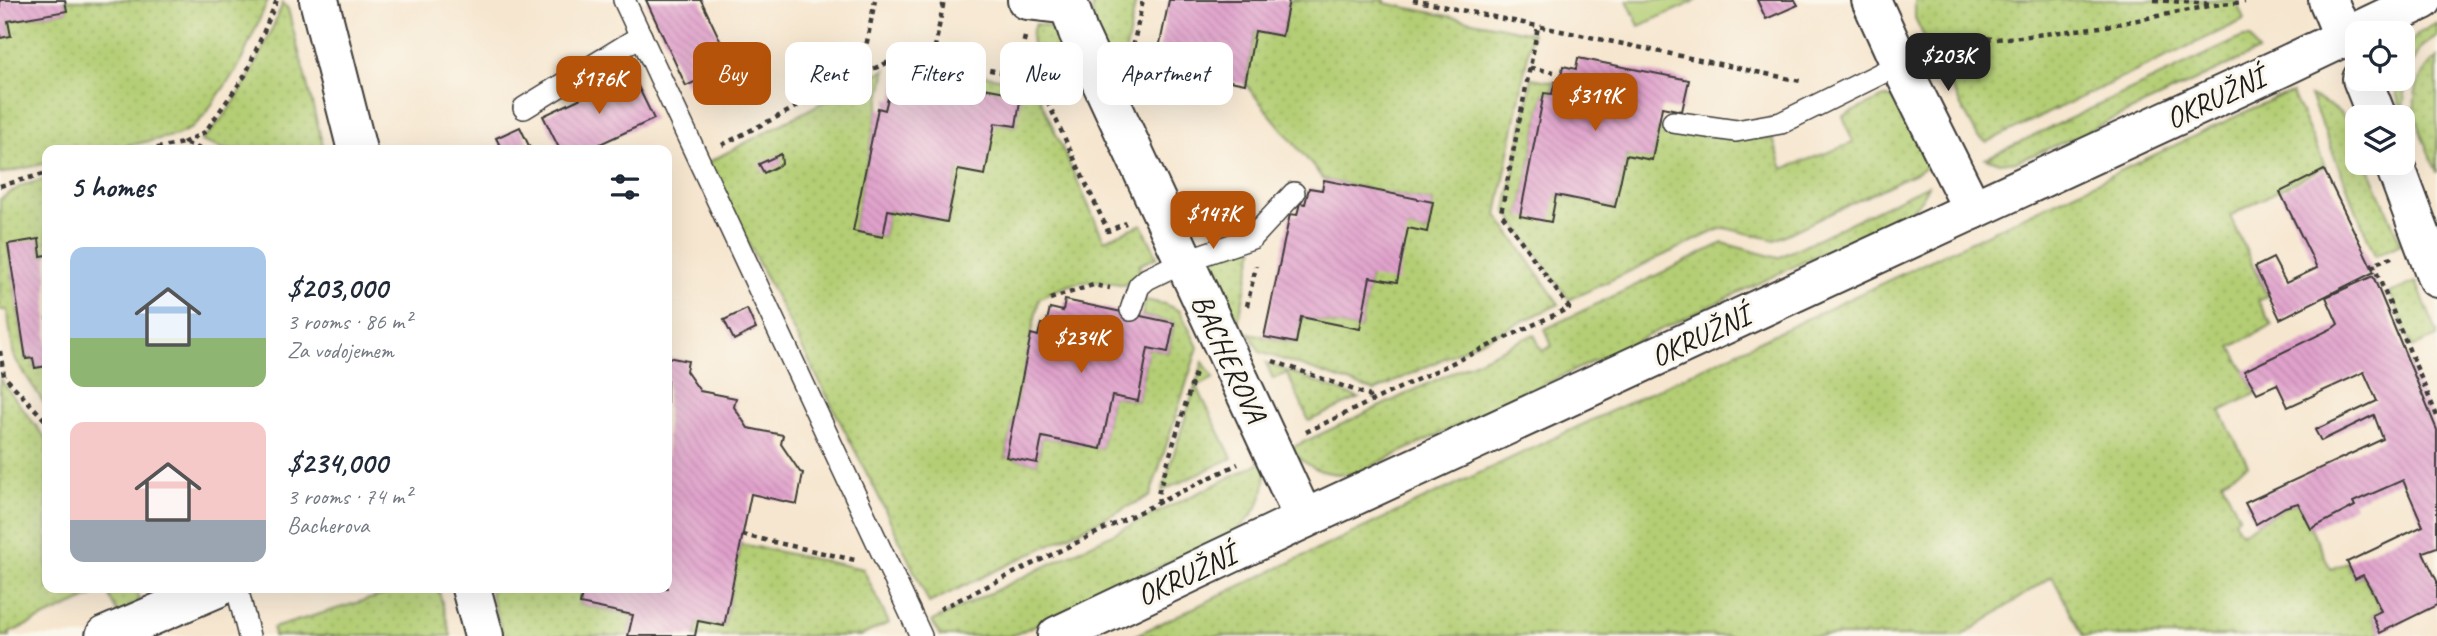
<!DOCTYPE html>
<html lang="en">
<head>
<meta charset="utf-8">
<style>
  body { margin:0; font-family:Caveat,sans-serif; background:#f6f6f7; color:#1f2937; height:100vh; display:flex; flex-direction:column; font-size:26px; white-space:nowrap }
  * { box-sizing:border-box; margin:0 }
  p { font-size:23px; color:#747a83 }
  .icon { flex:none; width:38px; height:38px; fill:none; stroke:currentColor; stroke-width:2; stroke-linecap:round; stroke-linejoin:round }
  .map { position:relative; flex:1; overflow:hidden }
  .side { position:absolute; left:42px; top:145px; width:630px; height:448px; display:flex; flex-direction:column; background:#fff; border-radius:14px; box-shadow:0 7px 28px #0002 }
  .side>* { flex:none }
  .banner { position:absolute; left:693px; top:42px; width:665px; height:63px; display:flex; gap:14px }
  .tools { position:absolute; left:2345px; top:21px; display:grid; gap:14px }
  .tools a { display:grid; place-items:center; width:70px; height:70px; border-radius:14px; background:#fff; box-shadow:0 7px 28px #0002; font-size:35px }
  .price { position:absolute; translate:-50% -60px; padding:0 16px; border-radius:14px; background:#b45309; color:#fff; font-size:23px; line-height:46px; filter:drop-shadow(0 2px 4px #0008) }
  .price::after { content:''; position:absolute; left:50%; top:42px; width:21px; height:16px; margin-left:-10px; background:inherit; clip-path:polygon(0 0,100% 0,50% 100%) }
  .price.current { background:#222; color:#fff }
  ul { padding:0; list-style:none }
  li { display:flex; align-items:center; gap:21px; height:175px; padding:0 28px }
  li span { display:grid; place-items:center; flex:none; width:196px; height:140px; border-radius:14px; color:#555 }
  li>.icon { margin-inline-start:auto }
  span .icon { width:84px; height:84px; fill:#fffc; stroke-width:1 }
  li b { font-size:30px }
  h2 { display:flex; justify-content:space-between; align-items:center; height:84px; padding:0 28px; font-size:30px }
  .pill { padding:0 24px; border-radius:14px; background:#fff; box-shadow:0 7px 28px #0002; font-size:24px; line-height:63px }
  .pill.current { background:#b45309; color:#fff }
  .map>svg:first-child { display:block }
</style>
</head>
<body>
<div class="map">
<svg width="2437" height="636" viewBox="0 0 2437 636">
  <defs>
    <pattern id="grass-dots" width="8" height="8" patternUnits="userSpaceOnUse" patternTransform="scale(1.75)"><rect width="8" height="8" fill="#b4ce74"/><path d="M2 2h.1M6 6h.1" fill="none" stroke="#9ab064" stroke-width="1.8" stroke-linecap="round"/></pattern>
    <pattern id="building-back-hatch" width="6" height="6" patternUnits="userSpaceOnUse" patternTransform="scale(1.75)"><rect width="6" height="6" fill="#e0a1cb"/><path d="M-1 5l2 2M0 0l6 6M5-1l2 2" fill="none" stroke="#c08aae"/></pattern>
  </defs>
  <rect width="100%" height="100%" fill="#fbf7ec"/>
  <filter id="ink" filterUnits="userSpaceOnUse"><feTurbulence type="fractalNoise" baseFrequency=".0143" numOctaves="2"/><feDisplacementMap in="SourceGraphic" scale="14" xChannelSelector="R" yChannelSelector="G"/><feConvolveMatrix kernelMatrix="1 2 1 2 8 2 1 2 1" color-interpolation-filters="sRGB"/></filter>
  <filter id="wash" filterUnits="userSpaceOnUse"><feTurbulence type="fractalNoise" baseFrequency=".00686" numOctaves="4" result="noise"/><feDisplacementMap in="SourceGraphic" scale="28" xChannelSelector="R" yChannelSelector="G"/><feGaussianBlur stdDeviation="1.57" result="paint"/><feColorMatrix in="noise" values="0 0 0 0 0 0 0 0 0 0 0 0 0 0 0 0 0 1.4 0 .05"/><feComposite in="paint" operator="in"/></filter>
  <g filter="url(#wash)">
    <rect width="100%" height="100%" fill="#f6e6cf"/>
    <g fill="url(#grass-dots)" stroke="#687548" stroke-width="2">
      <polygon points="65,0 268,0 239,66 203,117 192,128 177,135 108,150 47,150 47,163 0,174 0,38 11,36 8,21 67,11"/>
      <path d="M 1094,0 L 1136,0 L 1121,75 C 1106,52 1086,29 1094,0 Z"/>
      <polygon points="1289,0 1385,0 1384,3 1532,33 1497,215 1559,304 1375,391 1260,352 1249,333 1295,343 1301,317 1360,329 1370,277 1408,228 1427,232 1433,202 1324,180 1245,84 1255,31 1282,36"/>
      <polygon points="1915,0 2236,0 2244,20 1987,142 1978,137 1926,41 1915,18"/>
      <path d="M 283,3 L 288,9 L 324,150 L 226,150 L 201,141 C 243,102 261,54 283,3 Z"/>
      <path d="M 2437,23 L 2437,36 C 2407,51 2407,84 2402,114 L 2393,80 L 2403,79 L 2403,52 L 2418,34 Z"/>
      <path d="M 1036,24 C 1059,27 1063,40 1073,58 L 1052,69 C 1037,59 1024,41 1036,24 Z"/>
      <polygon points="2243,37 2250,37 2258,51 2069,140 2018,161 2000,163 1986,158"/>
      <path d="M 2437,57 L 2437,173 C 2421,132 2396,94 2437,57 Z"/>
      <path d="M 926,64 L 1029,84 L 1035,88 L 1104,240 L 1142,224 L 1157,257 L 1139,265 L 1141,273 L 1125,285 C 1091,277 1070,281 1039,299 L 1006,457 L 1037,463 L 1042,437 L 1101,448 L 1112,396 L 1138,401 L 1148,348 L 1168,352 L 1174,323 L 1142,316 L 1145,300 L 1164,304 L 1180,311 L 1198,347 L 1150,496 L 929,603 L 879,497 L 707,163 L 886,69 L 853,231 L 883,237 L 888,210 L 947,222 L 958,170 L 995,123 L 1015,126 L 1021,96 L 911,74 Z"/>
      <polygon points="1532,78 1555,82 1552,94 1544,93 1520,216 1556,195 1615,207 1626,155 1652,159 1658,128 1688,134 1773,139 1783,169 1853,143 1843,116 1884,97 1900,100 1930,166 1775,240 1725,228 1717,230 1569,300 1506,210"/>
      <polygon points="2292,93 2325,166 2230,216 2267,296 2258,301 2272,325 2231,347 2257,393 2220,411 2248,465 2222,481 2239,516 2234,520 2241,533 2285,507 2298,503 2331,569 2347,562 2355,579 2363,575 2381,611 2372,615 2380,633 2373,636 2083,636 2052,576 1962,636 1134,636 2275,98"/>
      <path d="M 2310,96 C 2346,111 2357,124 2357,163 L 2367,163 L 2401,244 L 2375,256 Z"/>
      <polygon points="47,179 47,255 41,256 39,240 8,245 26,359 33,358 35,368 47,366 47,408 14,357 7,310 0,310 0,199 23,185"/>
      <path d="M 1928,185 L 1922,199 L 1909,212 L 1357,473 C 1331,477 1306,470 1291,448 L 1534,334 L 1542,351 L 1552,346 L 1545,329 L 1723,243 L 1778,258 Z"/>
      <polygon points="1249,246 1254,249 1237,328 1213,284 1211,267 1216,257"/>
      <polygon points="2416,282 2437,332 2437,337 2412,347 2390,293"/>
      <polygon points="1203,362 1214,378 1197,387 1232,458 1162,491"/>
      <polygon points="1266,363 1359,398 1309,421 1287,373 1273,379"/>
      <polygon points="0,379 47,440 47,588 135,588 140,600 118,614 106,590 9,633 10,636 0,636"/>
      <path d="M 1264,461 C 1270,490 1258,514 1235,531 L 1012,636 L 940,636 L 932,621 Z"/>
      <polygon points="741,544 863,569 889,623 860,636 695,636 698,621 724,626"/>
      <polygon points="406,588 438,588 451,636 274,636 273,628"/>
      <polygon points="489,588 583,588 580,604 633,615 628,636 503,636"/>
    </g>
    <polygon fill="#b4ce74" stroke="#687548" stroke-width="2" points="1627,0 1698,0 1639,26"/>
    <g id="blocks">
      <g fill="url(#building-back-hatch)">
        <polygon points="0,0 65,0 67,11 8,21 11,36 0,38"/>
        <polygon points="646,0 701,0 732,65 686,86"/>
        <polygon points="1169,0 1289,0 1282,36 1255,31 1245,84 1186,72 1181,99 1150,92"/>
        <polygon points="1757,0 1795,0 1798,5 1766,19"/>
        <polygon points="1578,58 1689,80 1682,111 1662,107 1652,160 1626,155 1615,207 1556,195 1551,222 1520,216 1544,93 1552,94 1555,82 1560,83 1563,66 1576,69"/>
        <polygon points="632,74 654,119 587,150 560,150 543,116"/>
        <polygon points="911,74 1021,95 1016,126 995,123 985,175 958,170 947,222 888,210 883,237 853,231 878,108 885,110 888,98 893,99 896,82 909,85"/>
        <polygon points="520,127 531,150 502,150 496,138"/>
        <polygon points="781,154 782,164 764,173 759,164"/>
        <polygon points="2324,170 2374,272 2280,319 2255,267 2273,258 2286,283 2317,268 2280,192"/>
        <polygon points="1324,180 1433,202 1427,232 1408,228 1397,282 1370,277 1360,329 1301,317 1296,343 1264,337 1290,214 1297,215 1300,203 1305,204 1309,188 1322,190"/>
        <polygon points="39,239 41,256 47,255 47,366 35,368 33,358 26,359 8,244"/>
        <polygon points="2373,276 2437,430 2437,547 2423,552 2437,581 2437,605 2380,633 2372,615 2381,611 2373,593 2363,575 2355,579 2347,562 2423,526 2403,480 2353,502 2355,506 2311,529 2298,503 2285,507 2256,524 2245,503 2383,439 2374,415 2321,441 2315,430 2377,401 2364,372 2288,407 2277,384 2257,393 2244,371 2333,328 2338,324 2326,297"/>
        <polygon points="1065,300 1174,323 1168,352 1148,348 1138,401 1112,396 1101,449 1042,437 1037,463 1006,457 1031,334 1038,336 1041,324 1046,325 1050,308 1063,311"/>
        <polygon points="747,309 756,329 734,340 724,320"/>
        <polygon points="667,357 688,361 686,371 700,391 736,398 734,407 748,428 783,435 781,444 800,472 803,473 797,504 751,494 724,626 698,621 695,636 628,636 633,615 580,604 583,588 667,588"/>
      </g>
    </g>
  </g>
  <g filter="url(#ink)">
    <use href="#blocks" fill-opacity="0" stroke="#3d3a37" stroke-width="2"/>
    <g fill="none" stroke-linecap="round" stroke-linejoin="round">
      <defs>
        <g id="service">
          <polyline points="624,0 921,636"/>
          <polyline points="524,108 641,36"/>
          <polyline points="1673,122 1736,131 1781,123 1900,64"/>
          <polyline points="1131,310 1139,286 1147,279 1184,261 1252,238 1294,193"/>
          <polyline points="237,588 249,636"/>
        </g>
        <g id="minor">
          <polyline points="319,0 357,150"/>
          <polyline points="1027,0 1069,5"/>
          <polyline points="1871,0 1900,64 1973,210"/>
          <polyline points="2328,0 2344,38"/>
          <polyline points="1069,5 1078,32 1304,519"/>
          <polyline points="471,588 484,636"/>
          <polyline points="105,636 217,588"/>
        </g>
        <g id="tertiary">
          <polyline points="2362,79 2377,117"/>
          <polyline points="2394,163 2437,278"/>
          <polyline points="1057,636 1304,519 2280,68 2423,0"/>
        </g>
      </defs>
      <use href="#service" stroke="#3d3a37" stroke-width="24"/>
      <use href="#minor" stroke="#3d3a37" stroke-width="42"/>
      <use href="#tertiary" stroke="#3d3a37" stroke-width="42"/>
      <g stroke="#3d3a37" stroke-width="4.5" stroke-dasharray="5 5" stroke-linecap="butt">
        <polyline points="1413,0 1800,81"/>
        <polyline points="2154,0 2213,4"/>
        <polyline points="1927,34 1996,39 2020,37 2101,27 2220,4 2245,2"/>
        <polyline points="1025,37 1023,45 1037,79 1108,231 1126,223"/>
        <polyline points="1131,56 1143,0"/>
        <polyline points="933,58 944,0"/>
        <polyline points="1530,68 1554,72"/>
        <polyline points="861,73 875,0"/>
        <polyline points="183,143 205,132 246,74 277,0"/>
        <polyline points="722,145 861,74 908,54 1036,79"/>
        <polyline points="147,150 183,143 204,150"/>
        <polyline points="0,186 47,173"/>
        <polyline points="2392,257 2373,264 2437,416"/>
        <polyline points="1050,299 1093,285 1110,288"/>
        <polyline points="1247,306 1256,266"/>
        <polyline points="0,351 4,376 47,422"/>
        <polyline points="1273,361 1368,395 1371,401"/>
        <polyline points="1306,432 1569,308 1501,213 1538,27"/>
        <polyline points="1159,503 1158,494 1195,373"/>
        <polyline points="742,535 855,560"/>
        <polyline points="940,609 1238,464"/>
      </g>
      <use href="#service" stroke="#fff" stroke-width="21"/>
      <use href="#minor" stroke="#fff" stroke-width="38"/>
      <use href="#tertiary" stroke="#fff" stroke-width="38"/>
    </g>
  </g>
  <g text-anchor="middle" stroke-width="6" stroke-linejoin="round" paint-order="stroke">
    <g font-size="30" fill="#1c1c1c" stroke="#fbf7ec">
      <text transform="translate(2215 98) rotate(-25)" y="10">OKRUŽNÍ</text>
      <text transform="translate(1700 336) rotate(-25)" y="10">OKRUŽNÍ</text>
      <text transform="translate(1229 358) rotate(65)" y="10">BACHEROVA</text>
      <text transform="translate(1186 575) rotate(-25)" y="10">OKRUŽNÍ</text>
    </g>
  </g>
</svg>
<div class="tools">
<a><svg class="icon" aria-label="locate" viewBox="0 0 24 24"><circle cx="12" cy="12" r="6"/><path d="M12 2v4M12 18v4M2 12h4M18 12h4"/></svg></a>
<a><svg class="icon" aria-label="layers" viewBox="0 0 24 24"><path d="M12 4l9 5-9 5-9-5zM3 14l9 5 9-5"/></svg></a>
</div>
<b class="price current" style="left:1948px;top:93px">$203K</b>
<b class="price" style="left:599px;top:116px">$176K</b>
<b class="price" style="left:1595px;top:133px">$319K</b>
<b class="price" style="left:1213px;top:251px">$147K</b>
<b class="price" style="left:1081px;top:375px">$234K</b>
<div class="banner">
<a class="pill current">Buy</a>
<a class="pill">Rent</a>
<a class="pill">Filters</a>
<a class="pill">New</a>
<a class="pill">Apartment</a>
</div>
<section class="side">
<h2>5 homes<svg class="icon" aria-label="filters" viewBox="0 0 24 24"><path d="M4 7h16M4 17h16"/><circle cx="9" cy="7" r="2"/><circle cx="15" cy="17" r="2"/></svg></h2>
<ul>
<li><span style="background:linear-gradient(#a9c7e8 65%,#8fb573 0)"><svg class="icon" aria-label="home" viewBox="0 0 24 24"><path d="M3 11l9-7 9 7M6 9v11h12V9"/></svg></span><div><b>$203,000</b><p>3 rooms · 86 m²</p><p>Za vodojemem</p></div></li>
<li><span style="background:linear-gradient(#f6c9c9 70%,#9aa5b1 0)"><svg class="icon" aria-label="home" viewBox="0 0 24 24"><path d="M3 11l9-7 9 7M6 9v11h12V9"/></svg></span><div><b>$234,000</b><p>3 rooms · 74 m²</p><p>Bacherova</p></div></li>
</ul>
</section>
</div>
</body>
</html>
